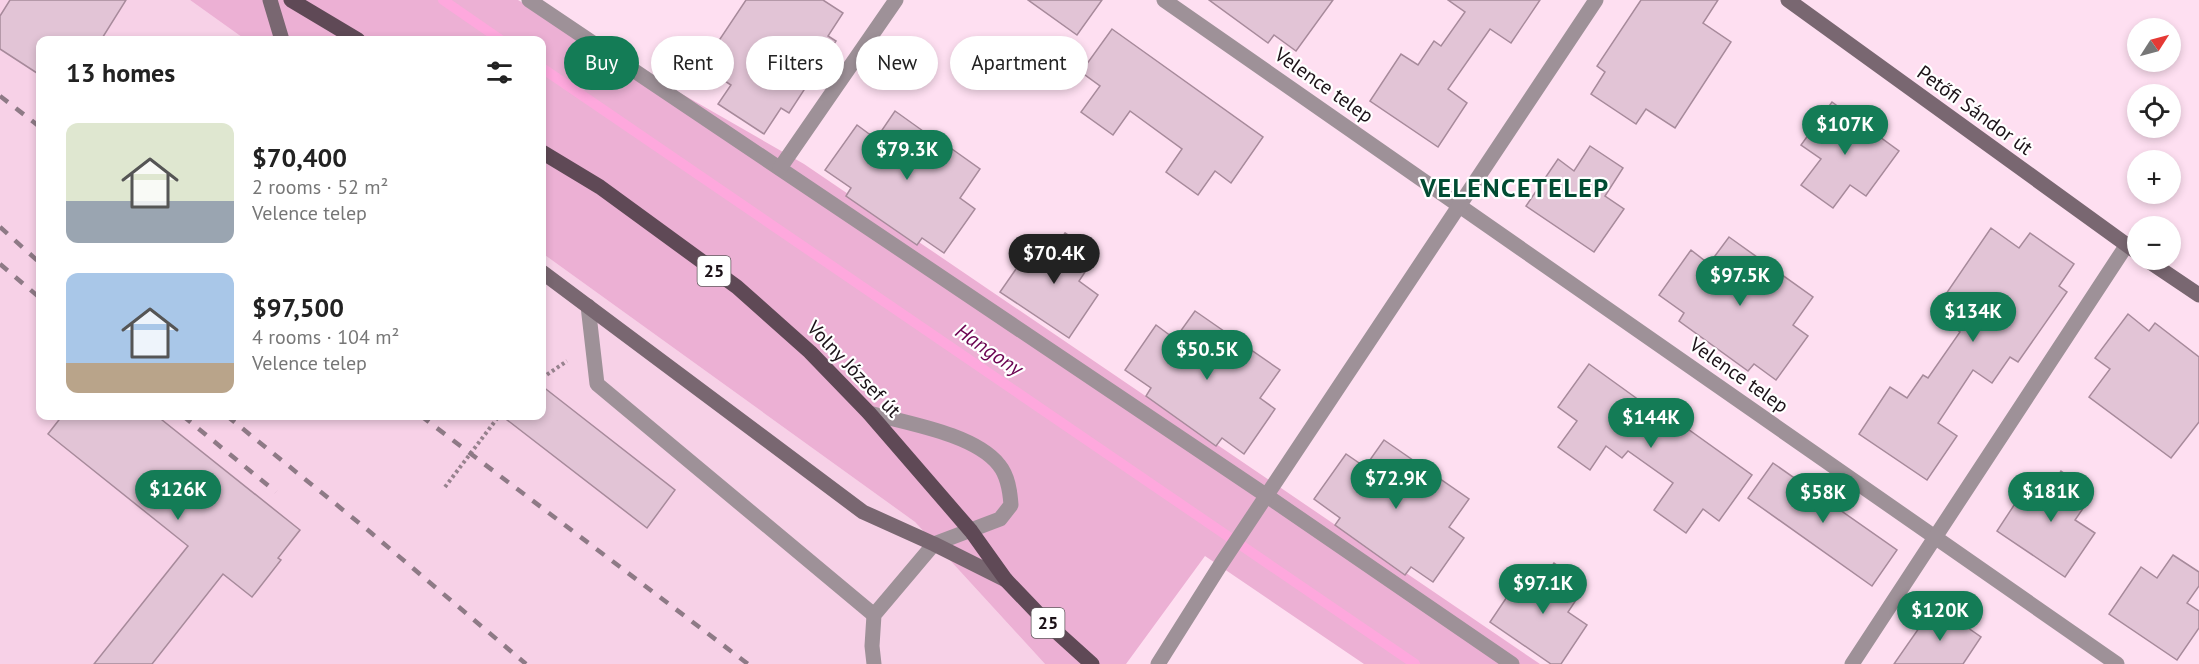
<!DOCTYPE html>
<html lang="en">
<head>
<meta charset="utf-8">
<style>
  body { margin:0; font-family:"PT Sans",sans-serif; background:#f2f2f2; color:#222; height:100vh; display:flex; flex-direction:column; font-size:22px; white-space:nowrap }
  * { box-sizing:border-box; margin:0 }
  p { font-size:20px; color:#767676 }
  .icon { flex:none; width:33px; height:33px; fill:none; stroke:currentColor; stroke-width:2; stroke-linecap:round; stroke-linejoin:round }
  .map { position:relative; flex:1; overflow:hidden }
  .panel { position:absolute; left:36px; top:36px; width:510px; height:384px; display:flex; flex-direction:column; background:#fff; border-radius:12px; box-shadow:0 3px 9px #0003 }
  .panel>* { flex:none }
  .banner { position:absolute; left:564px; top:36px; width:570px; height:54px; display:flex; gap:12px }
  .needle { width:39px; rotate:54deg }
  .buttons { position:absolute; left:2127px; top:18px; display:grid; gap:12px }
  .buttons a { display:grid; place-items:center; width:54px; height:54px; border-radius:50%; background:#fff; box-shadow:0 3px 9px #0003; font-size:30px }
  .price { position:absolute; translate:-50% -51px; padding:0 14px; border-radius:21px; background:#147c56; color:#fff; font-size:20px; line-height:39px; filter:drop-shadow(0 2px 3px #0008) }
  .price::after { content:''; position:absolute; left:50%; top:36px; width:18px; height:14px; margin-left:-9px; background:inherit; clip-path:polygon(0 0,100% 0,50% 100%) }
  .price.active { background:#222; color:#fff }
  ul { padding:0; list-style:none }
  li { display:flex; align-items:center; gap:18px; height:150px; padding:0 30px }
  li span { display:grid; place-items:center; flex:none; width:168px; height:120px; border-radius:12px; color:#555 }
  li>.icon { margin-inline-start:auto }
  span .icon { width:72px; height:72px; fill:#fffc; stroke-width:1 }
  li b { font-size:26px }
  h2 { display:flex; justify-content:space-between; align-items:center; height:72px; padding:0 30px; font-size:26px }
  .tag { padding:0 21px; border-radius:27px; background:#fff; box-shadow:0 3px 9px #0003; font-size:21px; line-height:54px }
  .tag.active { background:#147c56; color:#fff }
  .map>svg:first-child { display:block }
</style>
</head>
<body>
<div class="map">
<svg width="2199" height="664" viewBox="0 0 2199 664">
  <rect width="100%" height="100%" fill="#fedff1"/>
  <polygon fill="#f7d1e7" points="0,0 190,0 246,40 40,40 40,416 542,416 542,253 915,522 1045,664 0,664"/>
  <polygon fill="#ecb0d4" points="190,0 518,0 804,164 1540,664 1364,664 1205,556 1126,664 1045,664 915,522 542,253 542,40 246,40"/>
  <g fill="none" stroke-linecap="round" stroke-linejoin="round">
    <g stroke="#fea8dd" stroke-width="10">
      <polyline points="443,0 501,40"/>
      <polyline points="542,68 1415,664"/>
    </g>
  </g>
  <g fill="#e2c4d6" stroke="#a78a9b" stroke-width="1.5">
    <polygon points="10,0 126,0 101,40 40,40 40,75 0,49 0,16"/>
    <polygon points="746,0 823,0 843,13 828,36 836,41 789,113 781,108 764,134 718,104 731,85 702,66"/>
    <polygon points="1028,0 1102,0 1077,35"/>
    <polygon points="1209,0 1333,0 1296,51 1274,35 1268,43"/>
    <polygon points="1448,0 1540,0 1511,43 1490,29 1448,89 1467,103 1438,147 1370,101 1401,54 1418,65 1434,41 1441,46 1465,12"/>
    <polygon points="1641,0 1718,0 1703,23 1731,42 1675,128 1646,109 1636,124 1591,94 1605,72 1597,66"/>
    <polygon points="1112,29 1263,137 1231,183 1215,171 1198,195 1166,172 1182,149 1130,111 1113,135 1081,112 1100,86 1081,72"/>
    <polygon points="1832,102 1899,151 1866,196 1850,185 1833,208 1801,185 1821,159 1801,145"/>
    <polygon points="895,111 951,151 952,149 980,169 960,198 975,209 944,253 922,238 917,245 846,196 851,188 825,170 857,125 876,139"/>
    <polygon points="1590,146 1623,168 1605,196 1624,209 1594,252 1526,206 1558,159 1574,171"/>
    <polygon points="1991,228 2019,248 2030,233 2074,264 2059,286 2067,292 2018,362 2010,357 1992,383 1973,370 1938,423 1957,436 1927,480 1859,434 1890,387 1907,398 1923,375 1928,378 1960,332 1933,313"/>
    <polygon points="1065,233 1097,254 1079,281 1098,295 1069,338 1000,292 1032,246 1048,257"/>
    <polygon points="1729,237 1813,297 1793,325 1808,336 1776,380 1754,364 1748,371 1679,321 1684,313 1659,295 1691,250 1709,264"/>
    <polygon points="1195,311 1280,370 1260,398 1275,409 1244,454 1222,438 1216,446 1146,396 1151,388 1125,370 1156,325 1175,339"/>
    <polygon points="2128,314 2149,331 2155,323 2199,357 2199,422 2171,458 2089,397 2110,369 2095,358"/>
    <polygon points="1589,364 1682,431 1685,427 1752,475 1719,521 1703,509 1686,533 1654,510 1673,483 1628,451 1622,458 1606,446 1590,470 1558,447 1577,421 1558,407"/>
    <polygon points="542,386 675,490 647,528 502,416 542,416"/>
    <polygon points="62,416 157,416 300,530 278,558 281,560 252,597 223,574 152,664 94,664 188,546 48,434"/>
    <polygon points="1384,440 1469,499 1449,527 1464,538 1433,582 1411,567 1405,575 1335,525 1340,518 1314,499 1346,454 1365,467"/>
    <polygon points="1773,463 1897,550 1872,586 1748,498"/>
    <polygon points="2061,471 2093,494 2075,520 2095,533 2065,577 1997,531 2028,484 2045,495"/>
    <polygon points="2173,555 2199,572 2199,586 2187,603 2199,611 2199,628 2177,660 2109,614 2141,567 2157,578"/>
    <polygon points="1554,563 1586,585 1568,612 1587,625 1561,664 1551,664 1490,622 1521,576 1537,587"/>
    <polygon points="1935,605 1981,637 1963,664 1894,664"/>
  </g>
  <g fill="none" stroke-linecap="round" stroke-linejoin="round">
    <g stroke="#97828e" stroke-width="4" stroke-dasharray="3 3" stroke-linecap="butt">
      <polyline points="542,378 567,361"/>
      <polyline points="445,487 499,416"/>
    </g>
    <g stroke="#9e9198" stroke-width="15">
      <polyline points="588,306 597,384 874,615"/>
      <path d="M 869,413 C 906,423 975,434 999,465 C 1008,476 1010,491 1011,505 L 1000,519 L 934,544 L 874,615 L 872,646 L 874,664"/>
    </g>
    <g stroke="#9e9198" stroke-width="15">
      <polyline points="529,0 1267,496 1512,664"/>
      <polyline points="1164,0 2117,664"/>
      <polyline points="780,168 896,0"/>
      <polyline points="1158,664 1221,564 1596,0"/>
      <polyline points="1852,664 2126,246"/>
    </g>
    <g stroke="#796771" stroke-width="15">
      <polyline points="270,0 282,40"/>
      <polyline points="1788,0 2138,253"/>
      <polyline points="2147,260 2199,295"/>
      <polyline points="542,272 863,512 934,544 1006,580"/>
    </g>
    <g stroke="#5f4956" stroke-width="15">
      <polyline points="291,0 358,40"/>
      <polyline points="542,152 600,187 737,287 810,352 869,413 971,531 1006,580 1051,627 1092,664"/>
    </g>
    <g stroke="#8e7a86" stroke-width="4.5" stroke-dasharray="10 10" stroke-linecap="butt">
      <polyline points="0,96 40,127"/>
      <polyline points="0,227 40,263"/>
      <polyline points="0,264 40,298"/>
      <polyline points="183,416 276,492"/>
      <polyline points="227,416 369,531 526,664"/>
      <polyline points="421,416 748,664"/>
    </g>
  </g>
  <g text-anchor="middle" stroke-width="4.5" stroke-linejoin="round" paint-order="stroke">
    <g fill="#fff" stroke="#60595d" stroke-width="1.5">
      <rect x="697.5" y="256" width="33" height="30" rx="4.5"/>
      <rect x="1031.5" y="608" width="33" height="30" rx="4.5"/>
    </g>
    <g font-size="18" font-weight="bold" fill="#1c1218">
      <text x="714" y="277">25</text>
      <text x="1048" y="629">25</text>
    </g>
    <g font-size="20" fill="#1c1218" stroke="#fff">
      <text transform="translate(1324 85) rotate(35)" y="7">Velence telep</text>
      <text transform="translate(1975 110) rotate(36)" y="7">Petőfi Sándor út</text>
      <text transform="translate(854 369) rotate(46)" y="7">Volny József út</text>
      <text transform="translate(1739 375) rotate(35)" y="7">Velence telep</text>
    </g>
    <g font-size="21" font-style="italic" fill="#6b0451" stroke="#fff">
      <text transform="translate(989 350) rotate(34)" y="7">Hangony</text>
    </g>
    <g font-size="26" font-weight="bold" letter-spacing="1.5" fill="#014c33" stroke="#fff">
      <text x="1515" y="197">VELENCETELEP</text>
    </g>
  </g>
</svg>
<div class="buttons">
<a><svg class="needle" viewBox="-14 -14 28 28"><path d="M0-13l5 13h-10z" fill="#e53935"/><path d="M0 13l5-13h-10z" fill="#767676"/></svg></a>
<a><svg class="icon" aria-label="locate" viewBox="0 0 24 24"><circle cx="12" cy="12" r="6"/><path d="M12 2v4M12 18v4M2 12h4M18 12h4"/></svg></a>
<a>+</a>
<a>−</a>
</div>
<b class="price" style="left:1845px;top:156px">$107K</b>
<b class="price" style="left:907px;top:181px">$79.3K</b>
<b class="price active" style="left:1054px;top:285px">$70.4K</b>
<b class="price" style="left:1740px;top:307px">$97.5K</b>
<b class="price" style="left:1973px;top:343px">$134K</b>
<b class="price" style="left:1207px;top:381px">$50.5K</b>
<b class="price" style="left:1651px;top:449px">$144K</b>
<b class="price" style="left:1396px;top:510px">$72.9K</b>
<b class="price" style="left:178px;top:521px">$126K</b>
<b class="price" style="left:2051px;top:523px">$181K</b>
<b class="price" style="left:1823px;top:524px">$58K</b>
<b class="price" style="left:1543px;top:615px">$97.1K</b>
<b class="price" style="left:1940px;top:642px">$120K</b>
<div class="banner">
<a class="tag active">Buy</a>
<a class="tag">Rent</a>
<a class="tag">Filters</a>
<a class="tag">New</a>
<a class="tag">Apartment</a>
</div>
<section class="panel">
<h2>13 homes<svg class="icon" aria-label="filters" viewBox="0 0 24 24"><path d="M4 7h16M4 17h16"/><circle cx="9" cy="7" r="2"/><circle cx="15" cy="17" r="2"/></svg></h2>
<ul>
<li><span style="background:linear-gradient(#dfe7d0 65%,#9aa5b1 0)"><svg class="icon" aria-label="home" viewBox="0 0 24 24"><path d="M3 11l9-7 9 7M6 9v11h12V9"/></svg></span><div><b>$70,400</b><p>2 rooms · 52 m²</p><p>Velence telep</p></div></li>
<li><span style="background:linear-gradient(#a9c7e8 75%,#b9a48a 0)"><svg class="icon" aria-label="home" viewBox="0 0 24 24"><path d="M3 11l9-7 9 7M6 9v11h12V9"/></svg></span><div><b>$97,500</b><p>4 rooms · 104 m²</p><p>Velence telep</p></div></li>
</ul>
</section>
</div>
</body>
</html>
